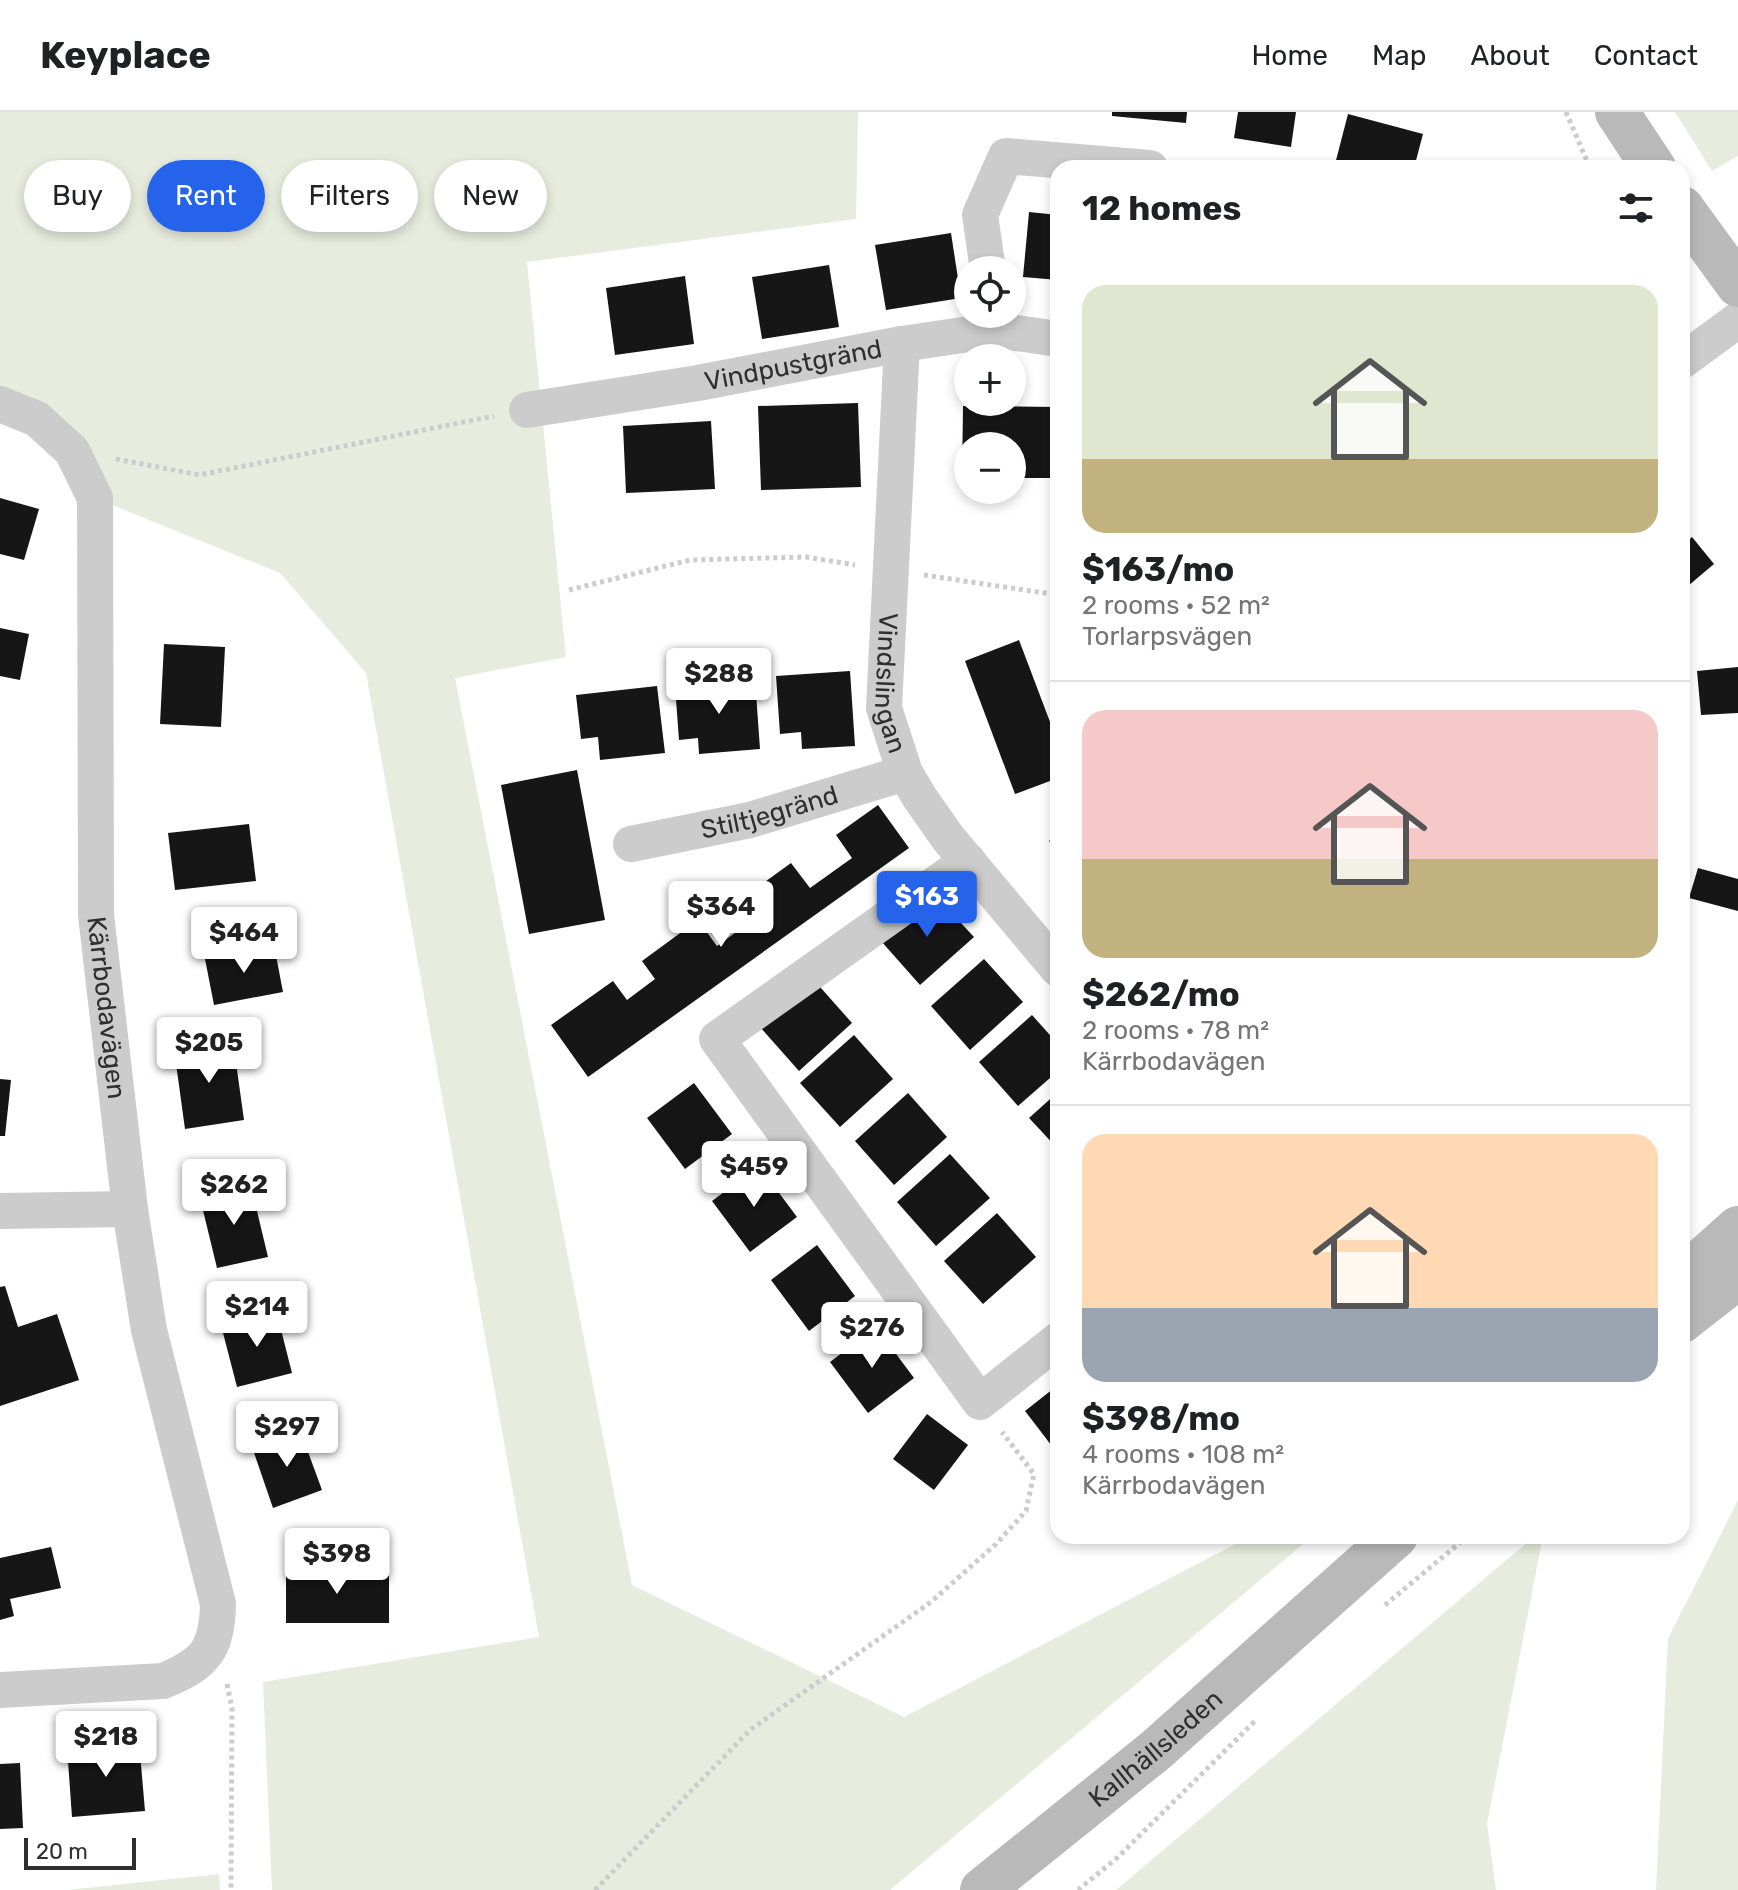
<!DOCTYPE html>
<html lang="en">
<head>
<meta charset="utf-8">
<style>
  body { margin:0; font-family:Rubik,sans-serif; background:#f2f2f2; color:#202124; height:100vh; display:flex; flex-direction:column; font-size:30px; white-space:nowrap }
  * { box-sizing:border-box; margin:0 }
  p { font-size:26px; color:#757577 }
  .icon { flex:none; width:44px; height:44px; fill:none; stroke:currentColor; stroke-width:2; stroke-linecap:round; stroke-linejoin:round }
  .map { position:relative; flex:1; overflow:hidden }
  .side { position:absolute; left:1050px; top:48px; width:640px; height:1384px; display:flex; flex-direction:column; background:#fff; border-radius:24px; box-shadow:0 4px 12px #0003 }
  .side>* { flex:none }
  .guide { position:absolute; left:24px; top:48px; width:760px; height:72px; display:flex; gap:16px }
  .tools { position:absolute; left:954px; top:144px; display:grid; gap:16px }
  .tools a { display:grid; place-items:center; width:72px; height:72px; border-radius:50%; background:#fff; box-shadow:0 4px 12px #0003; font-size:40px }
  .scale { position:absolute; left:24px; bottom:20px; width:112px; box-sizing:border-box; padding-left:8px; border:4px solid #2f2f2f; border-top:0; font-size:22px; line-height:28px; white-space:nowrap; color:#2f2f2f; -webkit-text-stroke:6px #fff; paint-order:stroke }
  .price { position:absolute; translate:-50% -68px; padding:0 18px; border-radius:8px; background:#fff; color:#222; font-size:26px; line-height:52px; filter:drop-shadow(0 2px 4px #0008) }
  .price::after { content:''; position:absolute; left:50%; top:48px; width:24px; height:18px; margin-left:-12px; background:inherit; clip-path:polygon(0 0,100% 0,50% 100%) }
  .price.active { background:#2563eb; color:#fff }
  ul { padding:0; list-style:none }
  li { display:grid; align-content:center; gap:16px; height:424px; padding:0 32px }
  li+li { border-top:2px solid #e0e0e0 }
  li span { display:grid; place-items:center; height:248px; border-radius:24px; color:#555 }
  li>.icon { margin-inline-start:auto }
  span .icon { width:144px; height:144px; fill:#fffc; stroke-width:1 }
  li b { font-size:34px }
  h2 { display:flex; justify-content:space-between; align-items:center; height:96px; padding:0 32px; font-size:34px }
  .chip { padding:0 28px; border-radius:36px; background:#fff; box-shadow:0 4px 12px #0003; font-size:28px; line-height:72px }
  .chip.active { background:#2563eb; color:#fff }
  header { display:flex; align-items:center; gap:48px; box-sizing:border-box; height:112px; padding:0 40px; background:#fff; border-bottom:2px solid #e0e0e0 }
  header strong { font-size:38px }
  nav { display:flex; gap:44px; margin-inline-start:auto; font-size:28px }
  .map>svg:first-child { display:block }
</style>
</head>
<body>
<header>
<strong>Keyplace</strong>
<nav><a>Home</a><a>Map</a><a>About</a><a>Contact</a></nav>
</header>
<div class="map">
<svg width="1738" height="1778" viewBox="0 0 1738 1778">
  <rect width="100%" height="100%" fill="#fff"/>
  <g fill="#e7ecde">
    <polygon points="0,0 858,0 856,107 527,150 566,545 455,566 632,1473 904,1605 1251,1424 1313,1424 890,1778 272,1778 263,1570 539,1525 366,561 280,461 95,386 0,292"/>
    <polygon points="1675,0 1738,0 1738,44 1712,59"/>
    <polygon points="1738,1388 1738,1778 1656,1778 1668,1527"/>
    <polygon points="1535,1424 1543,1424 1487,1712 1496,1778 1116,1778"/>
    <polygon points="219,1762 220,1778 67,1778"/>
  </g>
  <g fill="#161616">
    <polygon points="1112,0 1187,0 1186,11 1112,4"/>
    <polygon points="1238,0 1296,0 1291,35 1234,26"/>
    <polygon points="1348,2 1423,22 1414,56 1334,56"/>
    <polygon points="1029,100 1058,103 1058,168 1023,165"/>
    <polygon points="951,121 961,186 886,198 875,133"/>
    <polygon points="829,153 839,215 762,227 752,165"/>
    <polygon points="685,164 694,232 615,243 606,176"/>
    <polygon points="858,291 861,375 761,378 758,294"/>
    <polygon points="963,294 1057,295 1056,366 1012,366 1012,334 968,334 968,365 962,365"/>
    <polygon points="711,309 715,377 626,381 623,314"/>
    <polygon points="0,386 39,397 24,448 0,442"/>
    <polygon points="1692,425 1714,452 1682,479 1682,434"/>
    <polygon points="0,516 29,522 20,568 0,564"/>
    <polygon points="1019,528 1058,631 1058,666 1015,682 965,549"/>
    <polygon points="164,532 225,535 221,615 160,612"/>
    <polygon points="1738,555 1738,601 1701,603 1697,559"/>
    <polygon points="850,559 855,634 802,637 801,620 780,622 776,564"/>
    <polygon points="755,567 760,637 699,642 698,626 679,628 675,574"/>
    <polygon points="657,574 665,641 600,648 598,625 581,627 576,583"/>
    <polygon points="577,658 605,808 529,822 501,673"/>
    <polygon points="878,693 909,736 588,965 551,913 613,869 627,888 655,867 642,849 698,808 717,834 758,804 744,785 791,751 810,776 852,746 836,723"/>
    <polygon points="249,712 256,769 175,778 168,721"/>
    <polygon points="1058,721 1058,739 1049,729"/>
    <polygon points="1698,756 1738,767 1738,799 1689,786"/>
    <polygon points="934,782 974,825 920,873 881,829"/>
    <polygon points="274,833 283,880 214,893 205,847"/>
    <polygon points="984,847 1023,890 970,938 931,894"/>
    <polygon points="813,867 852,911 799,959 760,915"/>
    <polygon points="1032,903 1058,932 1058,959 1018,994 979,950"/>
    <polygon points="854,923 893,967 840,1015 800,971"/>
    <polygon points="233,929 244,1008 185,1017 174,937"/>
    <polygon points="0,967 11,968 5,1024 0,1024"/>
    <polygon points="694,971 732,1022 685,1057 647,1006"/>
    <polygon points="1058,980 1058,1037 1029,1006"/>
    <polygon points="908,981 947,1025 894,1073 855,1029"/>
    <polygon points="950,1042 990,1086 936,1134 897,1090"/>
    <polygon points="759,1054 797,1105 750,1140 712,1089"/>
    <polygon points="251,1074 268,1145 217,1156 200,1086"/>
    <polygon points="997,1101 1036,1145 983,1192 944,1149"/>
    <polygon points="817,1133 855,1184 809,1219 771,1168"/>
    <polygon points="5,1174 18,1215 57,1202 79,1268 0,1294 0,1175"/>
    <polygon points="276,1198 292,1261 237,1275 221,1213"/>
    <polygon points="876,1215 914,1266 868,1301 830,1250"/>
    <polygon points="1058,1273 1058,1342 1025,1299"/>
    <polygon points="927,1302 968,1333 934,1378 893,1347"/>
    <polygon points="300,1318 322,1378 273,1396 252,1335"/>
    <polygon points="51,1435 61,1476 10,1487 14,1504 0,1508 0,1446"/>
    <polygon points="286,1456 389,1457 389,1511 286,1511"/>
    <polygon points="139,1629 145,1699 72,1705 67,1635"/>
    <polygon points="20,1651 23,1716 0,1717 0,1652"/>
  </g>
  <g fill="none" stroke-linecap="round" stroke-linejoin="round">
    <g stroke="#ccc" stroke-width="5" stroke-dasharray="4 4" stroke-linecap="butt">
      <polyline points="1566,0 1590,56"/>
      <polyline points="116,347 199,363 494,304"/>
      <polyline points="924,463 1058,483"/>
      <polyline points="569,478 690,448 806,445 855,453"/>
      <polyline points="1385,1493 1468,1424"/>
      <polyline points="227,1572 232,1596 231,1778"/>
      <polyline points="595,1778 750,1618 931,1490 996,1432 1026,1399 1034,1362 1002,1320"/>
      <polyline points="1078,1778 1117,1746 1256,1608"/>
    </g>
    <g stroke="#ccc" stroke-width="36">
      <polyline points="988,158 980,103 1006,44 1150,56"/>
      <path id="s1" d="M 902,232 L 884,596 L 905,661 L 920,686 L 948,726 L 1058,857"/>
      <polyline points="1682,249 1738,208"/>
      <path id="s2" d="M 0,292 L 37,307 L 72,339 L 95,386 L 96,803 L 130,1097 L 149,1218 L 218,1492 C 217,1538 205,1552 163,1569 L 0,1578"/>
      <path id="s3" d="M 527,298 L 698,271 L 902,232 L 996,218 L 1058,227"/>
      <path id="s4" d="M 631,732 L 750,708 L 905,661"/>
      <polyline points="968,749 717,927 980,1290 1058,1228"/>
      <polyline points="0,1099 130,1097"/>
    </g>
    <g stroke="#b9b9b9" stroke-width="44">
      <polyline points="1617,0 1654,56"/>
      <polyline points="1682,96 1738,173"/>
      <polyline points="1682,1166 1738,1116"/>
      <polyline points="1682,1209 1738,1165"/>
      <path id="s5" d="M 982,1778 L 1156,1638 L 1396,1424"/>
    </g>
  </g>
  <g text-anchor="middle" stroke-width="8" stroke-linejoin="round" paint-order="stroke">
    <g font-size="26" fill="#2f2f2f" stroke="#fff">
      <text dy="9" stroke="none"><textPath href="#s3" startOffset="270">Vindpustgränd</textPath></text>
      <text dy="9" stroke="none"><textPath href="#s1" startOffset="340">Vindslingan</textPath></text>
      <text dy="9" stroke="none"><textPath href="#s4" startOffset="142">Stiltjegränd</textPath></text>
      <text dy="9" stroke="none"><textPath href="#s2" startOffset="650">Kärrbodavägen</textPath></text>
      <text dy="9" stroke="none"><textPath href="#s5" startOffset="224">Kallhällsleden</textPath></text>
    </g>
  </g>
</svg>
<div class="tools">
<a><svg class="icon" aria-label="locate" viewBox="0 0 24 24"><circle cx="12" cy="12" r="6"/><path d="M12 2v4M12 18v4M2 12h4M18 12h4"/></svg></a>
<a>+</a>
<a>−</a>
</div>
<div class="scale">20 m</div>
<b class="price" style="left:719px;top:604px">$288</b>
<b class="price active" style="left:927px;top:827px">$163</b>
<b class="price" style="left:721px;top:837px">$364</b>
<b class="price" style="left:244px;top:863px">$464</b>
<b class="price" style="left:209px;top:973px">$205</b>
<b class="price" style="left:754px;top:1097px">$459</b>
<b class="price" style="left:234px;top:1115px">$262</b>
<b class="price" style="left:257px;top:1237px">$214</b>
<b class="price" style="left:872px;top:1258px">$276</b>
<b class="price" style="left:287px;top:1357px">$297</b>
<b class="price" style="left:337px;top:1484px">$398</b>
<b class="price" style="left:106px;top:1667px">$218</b>
<div class="guide">
<a class="chip">Buy</a>
<a class="chip active">Rent</a>
<a class="chip">Filters</a>
<a class="chip">New</a>
</div>
<section class="side">
<h2>12 homes<svg class="icon" aria-label="filters" viewBox="0 0 24 24"><path d="M4 7h16M4 17h16"/><circle cx="9" cy="7" r="2"/><circle cx="15" cy="17" r="2"/></svg></h2>
<ul>
<li><span style="background:linear-gradient(#dfe7d0 70%,#c2b280 0)"><svg class="icon" aria-label="home" viewBox="0 0 24 24"><path d="M3 11l9-7 9 7M6 9v11h12V9"/></svg></span><div><b>$163/mo</b><p>2 rooms · 52 m²</p><p>Torlarpsvägen</p></div></li>
<li><span style="background:linear-gradient(#f6c9c9 60%,#c2b280 0)"><svg class="icon" aria-label="home" viewBox="0 0 24 24"><path d="M3 11l9-7 9 7M6 9v11h12V9"/></svg></span><div><b>$262/mo</b><p>2 rooms · 78 m²</p><p>Kärrbodavägen</p></div></li>
<li><span style="background:linear-gradient(#ffd9b3 70%,#9aa5b1 0)"><svg class="icon" aria-label="home" viewBox="0 0 24 24"><path d="M3 11l9-7 9 7M6 9v11h12V9"/></svg></span><div><b>$398/mo</b><p>4 rooms · 108 m²</p><p>Kärrbodavägen</p></div></li>
</ul>
</section>
</div>
</body>
</html>
